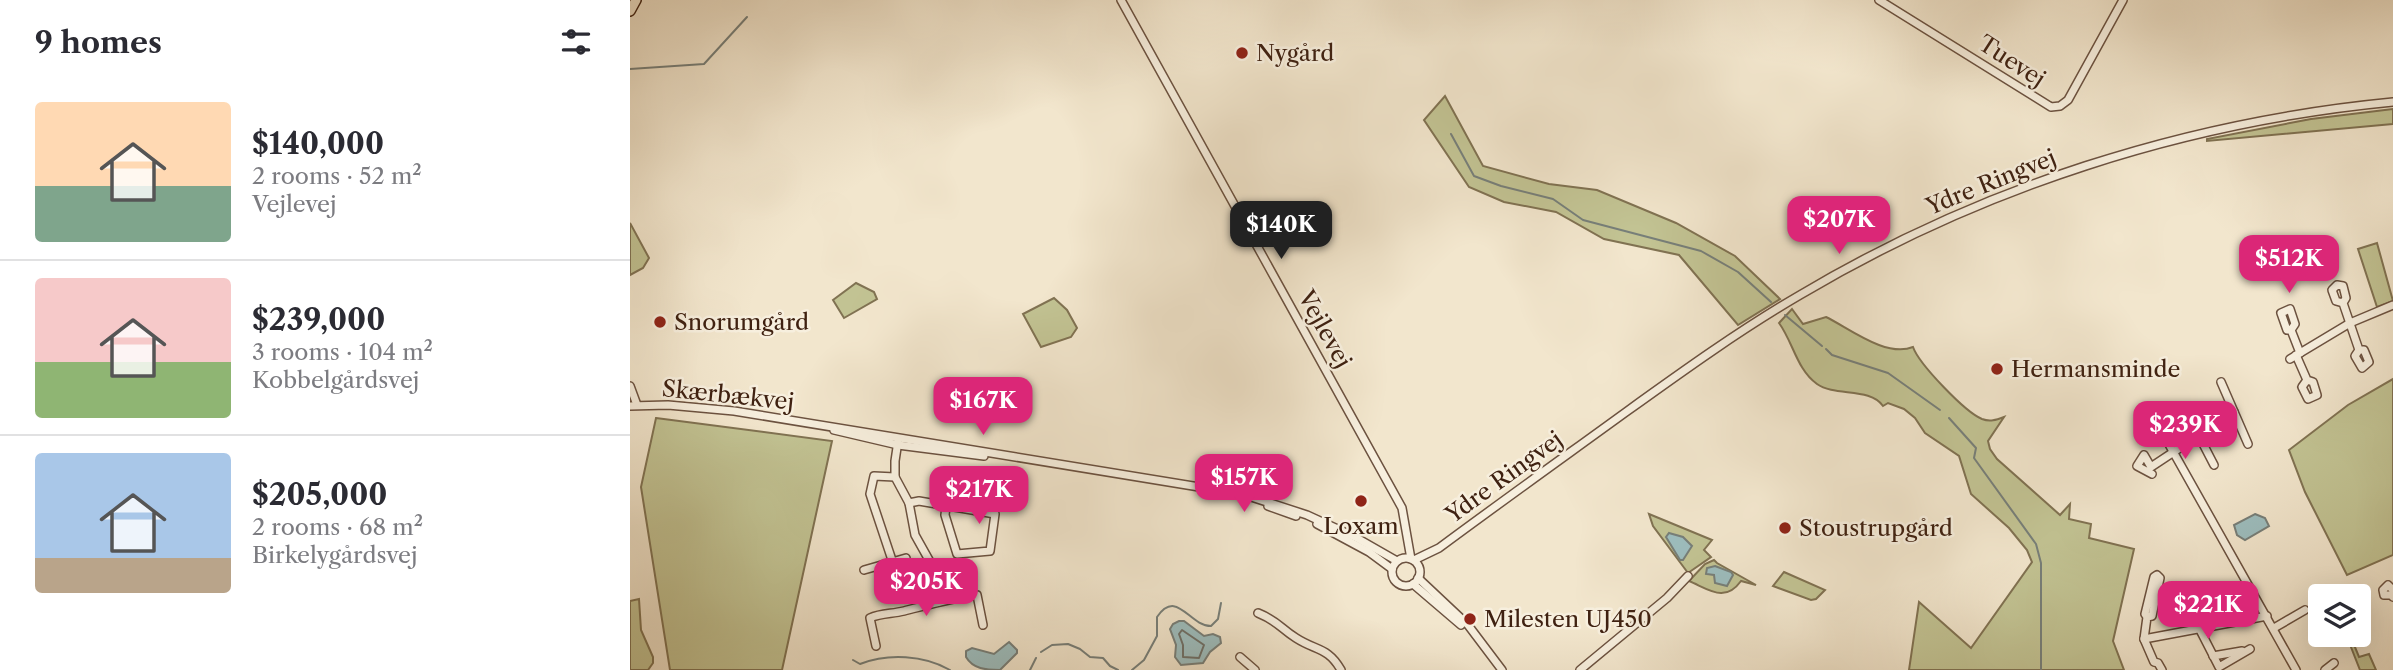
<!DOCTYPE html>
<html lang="en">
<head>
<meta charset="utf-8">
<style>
  body { margin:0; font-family:"Libre Caslon Text",serif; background:#f2f2f3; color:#2b2b33; height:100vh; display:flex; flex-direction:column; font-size:26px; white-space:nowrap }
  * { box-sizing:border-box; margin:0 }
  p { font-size:23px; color:#7c7c81 }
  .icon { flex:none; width:38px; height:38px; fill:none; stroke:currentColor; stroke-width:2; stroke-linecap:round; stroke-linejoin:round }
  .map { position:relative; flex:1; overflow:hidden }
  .details { display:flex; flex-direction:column; background:#fff; width:630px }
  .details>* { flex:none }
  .buttons { position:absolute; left:1678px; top:584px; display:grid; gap:14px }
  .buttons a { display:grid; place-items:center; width:63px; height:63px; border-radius:7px; background:#fff; box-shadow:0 7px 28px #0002; font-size:35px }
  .price { position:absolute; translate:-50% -60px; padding:0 16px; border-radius:14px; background:#db2777; color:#fff; font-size:23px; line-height:46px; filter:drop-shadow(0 2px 4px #0008) }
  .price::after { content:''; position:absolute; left:50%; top:42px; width:21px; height:16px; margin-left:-10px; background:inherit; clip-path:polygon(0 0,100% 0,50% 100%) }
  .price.current { background:#222; color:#fff }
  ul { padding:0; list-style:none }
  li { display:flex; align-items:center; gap:21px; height:175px; padding:0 35px }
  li+li { border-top:2px solid #e1e1e2 }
  li span { display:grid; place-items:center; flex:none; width:196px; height:140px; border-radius:7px; color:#555 }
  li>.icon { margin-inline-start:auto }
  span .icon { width:84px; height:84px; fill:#fffc; stroke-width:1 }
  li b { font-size:30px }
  h2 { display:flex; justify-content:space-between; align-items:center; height:84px; padding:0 35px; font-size:30px }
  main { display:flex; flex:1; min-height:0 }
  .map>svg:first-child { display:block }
</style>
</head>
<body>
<main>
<section class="details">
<h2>9 homes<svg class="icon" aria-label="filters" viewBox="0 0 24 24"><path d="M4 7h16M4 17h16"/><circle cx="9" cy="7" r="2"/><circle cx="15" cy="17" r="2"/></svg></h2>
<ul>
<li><span style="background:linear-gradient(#ffd9b3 60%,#7fa58c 0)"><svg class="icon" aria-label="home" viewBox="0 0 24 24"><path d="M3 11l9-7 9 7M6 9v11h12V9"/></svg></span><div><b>$140,000</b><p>2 rooms · 52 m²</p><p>Vejlevej</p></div></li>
<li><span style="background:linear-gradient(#f6c9c9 60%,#8fb573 0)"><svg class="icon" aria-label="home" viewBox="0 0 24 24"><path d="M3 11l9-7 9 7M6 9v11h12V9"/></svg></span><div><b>$239,000</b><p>3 rooms · 104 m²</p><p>Kobbelgårdsvej</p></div></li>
<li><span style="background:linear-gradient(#a9c7e8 75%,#b9a48a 0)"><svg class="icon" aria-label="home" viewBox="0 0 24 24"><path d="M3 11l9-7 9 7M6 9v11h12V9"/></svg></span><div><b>$205,000</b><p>2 rooms · 68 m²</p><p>Birkelygårdsvej</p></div></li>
</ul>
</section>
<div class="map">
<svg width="1763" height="670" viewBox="0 0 1763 670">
  <rect width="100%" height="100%" fill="#f2e6cd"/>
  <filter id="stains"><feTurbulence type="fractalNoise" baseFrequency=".00286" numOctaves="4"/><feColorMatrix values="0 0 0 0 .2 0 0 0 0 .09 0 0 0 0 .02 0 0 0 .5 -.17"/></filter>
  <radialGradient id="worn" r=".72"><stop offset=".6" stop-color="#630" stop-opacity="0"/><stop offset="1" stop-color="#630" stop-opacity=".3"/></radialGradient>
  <g fill="#c2c393" stroke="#807252" stroke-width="2">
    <polygon points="815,96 853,166 919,184 967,190 1046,223 1105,256 1150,299 1108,325 1049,255 974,239 926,212 874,202 839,187 794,120"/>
    <polygon points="1763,109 1763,124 1577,141 1577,139 1681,119"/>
    <polygon points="0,223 19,258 13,268 0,275"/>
    <polygon points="1747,243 1763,301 1747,307 1728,249"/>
    <polygon points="226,283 244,292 247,299 214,318 203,300"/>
    <polygon points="424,298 437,310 447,328 441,337 411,347 393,314"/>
    <path d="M 1162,309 L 1173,324 L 1196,317 C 1219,328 1256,358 1283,347 C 1289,364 1335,412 1352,419 C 1360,422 1366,420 1374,417 L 1358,441 L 1360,449 L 1367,459 L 1430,515 L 1440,504 L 1439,519 L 1461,524 L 1459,538 L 1504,549 L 1483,641 L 1494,670 L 1279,670 L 1289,602 L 1341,648 L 1402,562 L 1397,550 L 1379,528 L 1341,494 L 1329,456 L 1295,433 L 1285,418 L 1274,409 L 1258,403 L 1253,406 C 1240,387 1205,397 1187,384 C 1167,370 1163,342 1149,323 Z"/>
    <polygon points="1763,379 1763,555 1717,575 1675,492 1659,450 1718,405"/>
    <polygon points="26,418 202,441 152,670 40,670 11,487"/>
    <polygon points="1019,514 1082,540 1074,550 1081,557 1058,573 1023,526"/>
    <path d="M 1084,560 L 1087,563 L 1126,585 L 1111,581 C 1095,603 1080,590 1059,581 L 1075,564 Z"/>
    <polygon points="1154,572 1195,590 1186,599 1181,600 1143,586"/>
    <polygon points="9,599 11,630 23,657 23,663 18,670 0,670 0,601"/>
    <polygon points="1720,635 1729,657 1739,654 1746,670 1730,670 1717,637"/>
  </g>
  <g fill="#9dbebf" stroke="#777f79" stroke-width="2">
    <polygon points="1625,514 1635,518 1639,526 1615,540 1607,535 1604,525"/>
    <polygon points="1039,533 1053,537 1062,546 1053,560 1050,560 1036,537"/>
    <polygon points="1085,566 1101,572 1103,575 1097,586 1085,583 1084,575 1076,574 1077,568"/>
    <polygon points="549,621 554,621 574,636 583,634 590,637 591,643 580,652 573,663 551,665 545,657 546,645 540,629 543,624"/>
    <path d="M 379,642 L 387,650 L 387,653 L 370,670 C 356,670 343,669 336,657 L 336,651 L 342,648 L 364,654 Z"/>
  </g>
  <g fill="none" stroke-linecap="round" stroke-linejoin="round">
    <polygon stroke="#6e7068" stroke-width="2" points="552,630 574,645 569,658 553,657 553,645 549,634"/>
    <g stroke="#777f79" stroke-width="2">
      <polyline points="0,69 74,64 117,17"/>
      <polyline points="821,134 844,176 871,186 923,199 953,220 1071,251 1108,272 1141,302"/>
      <polyline points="1155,315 1192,346"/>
      <polyline points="1196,349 1202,355 1258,373 1310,410"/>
      <polyline points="1319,418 1346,448 1344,458 1406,544 1411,563 1411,670"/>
      <polyline points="411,652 422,645 438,644 450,649 460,657 473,658 480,666 488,670"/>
      <path d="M 223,660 L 230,664 C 258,653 294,655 320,670"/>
      <polyline points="400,670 406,658"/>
      <path d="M 502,670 L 514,660 L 527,636 L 527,617 C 547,588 559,626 581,626 L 588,619 L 591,603"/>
    </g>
    <defs>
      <g id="minor">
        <polyline points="491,0 772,508 781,559"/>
        <polyline points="1249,0 1421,107 1430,106 1438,100 1493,0"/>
        <polyline points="1713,303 1706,301 1702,290 1707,285 1713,286 1716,298 1713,303 1729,350 1734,350 1739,362 1732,368 1725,356 1729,350"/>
        <polyline points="1661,330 1657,330 1651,313 1660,309 1665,324 1661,330 1670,353"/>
        <polyline points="1666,355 1677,380 1672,387 1678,399 1687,395 1683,382 1677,380"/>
        <polyline points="1660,359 1720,323 1763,305"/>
        <polyline points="1591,382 1618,444"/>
        <polyline points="0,386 7,405"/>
        <polyline points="0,406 38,405 104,411 612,494 677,515 725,537 767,561"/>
        <polyline points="1518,407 1666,670"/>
        <polyline points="1555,409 1584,465"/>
        <polyline points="204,430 268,445 354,456"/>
        <polyline points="268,441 265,461 265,477 279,503 285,535 299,560 309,602"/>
        <polyline points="1522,474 1507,466 1514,455 1521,467 1604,412"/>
        <polyline points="279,503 289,501 365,514 360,551 327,554 315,515 316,506"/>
        <polyline points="638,506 666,516"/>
        <polyline points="687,524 739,552 762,569"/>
        <circle cx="776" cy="572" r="14"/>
        <path d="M 784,560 L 809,548 C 871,502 934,457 996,412 C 1053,371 1110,330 1170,295 C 1350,188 1554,122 1763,102"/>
        <polyline points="263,563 240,494 244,476 265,477"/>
        <polyline points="234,570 276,558"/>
        <polyline points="788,578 838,625 872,670"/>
        <polyline points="783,584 831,625"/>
        <polyline points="1763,590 1758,585 1753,590 1754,595 1761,595 1763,597"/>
        <polyline points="1589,599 1573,603 1575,589 1584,591 1602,622"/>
        <path d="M 628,613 C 648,621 650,628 666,638 C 686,651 698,647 711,670"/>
        <polyline points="1517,617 1515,614 1524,577 1527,575 1530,578 1522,616 1517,617 1514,639 1524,662 1528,663 1532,670"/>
        <polyline points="1569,628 1589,667 1620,649"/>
        <polyline points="1644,628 1675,610"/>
        <polyline points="1514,639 1637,616"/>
        <path d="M 246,646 L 240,618 C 251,613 262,614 274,611 C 298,605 322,598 347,595 L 353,625"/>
        <polyline points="1583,656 1612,651"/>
        <polyline points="610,657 625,670"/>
        <polyline points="950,670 1037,598 1058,576"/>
        <polyline points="1695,670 1704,663"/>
      </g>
      <polyline id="major" points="0,11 6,0"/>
    </defs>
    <use href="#minor" stroke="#6c5240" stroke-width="10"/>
    <use href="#major" stroke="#3f2111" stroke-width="12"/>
    <use href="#minor" stroke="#f7efde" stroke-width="7"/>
    <use href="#major" stroke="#f2e6cd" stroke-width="9"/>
  </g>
  <g fill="#8f2418" stroke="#f7efde" stroke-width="2.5">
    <circle cx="612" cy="53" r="7"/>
    <circle cx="30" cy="322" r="7"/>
    <circle cx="1367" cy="369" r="7"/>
    <circle cx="731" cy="501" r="7"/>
    <circle cx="1155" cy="528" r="7"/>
    <circle cx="840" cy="619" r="7"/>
  </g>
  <g text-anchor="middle" stroke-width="5" stroke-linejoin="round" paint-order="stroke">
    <g font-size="23" fill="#3f2111" stroke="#f7efde" text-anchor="start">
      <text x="626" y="61">Nygård</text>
      <text x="44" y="330">Snorumgård</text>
      <text x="1381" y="377">Hermansminde</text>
      <text x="731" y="534" text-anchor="middle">Loxam</text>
      <text x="1169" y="536">Stoustrupgård</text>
      <text x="854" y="627">Milesten UJ450</text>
    </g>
    <g font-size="23" fill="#3f2111" stroke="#f7efde">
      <text transform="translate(1382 61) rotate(33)" y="8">Tuevej</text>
      <text transform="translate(1361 182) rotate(-22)" y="8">Ydre Ringvej</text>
      <text transform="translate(695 329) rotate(61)" y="8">Vejlevej</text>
      <text transform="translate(98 395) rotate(6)" y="8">Skærbækvej</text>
      <text transform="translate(874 477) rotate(-36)" y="8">Ydre Ringvej</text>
    </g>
  </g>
  <rect width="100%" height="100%" filter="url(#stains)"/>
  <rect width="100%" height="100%" fill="url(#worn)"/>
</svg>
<div class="buttons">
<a><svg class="icon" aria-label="layers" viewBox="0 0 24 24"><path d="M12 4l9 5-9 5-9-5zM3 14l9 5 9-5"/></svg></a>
</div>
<b class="price" style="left:1209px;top:256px">$207K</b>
<b class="price current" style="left:651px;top:261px">$140K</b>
<b class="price" style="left:1659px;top:295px">$512K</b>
<b class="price" style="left:353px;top:437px">$167K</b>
<b class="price" style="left:1555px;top:461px">$239K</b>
<b class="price" style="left:614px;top:514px">$157K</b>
<b class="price" style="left:349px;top:526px">$217K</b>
<b class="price" style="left:296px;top:618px">$205K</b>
<b class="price" style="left:1578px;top:641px">$221K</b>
</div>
</main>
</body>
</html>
